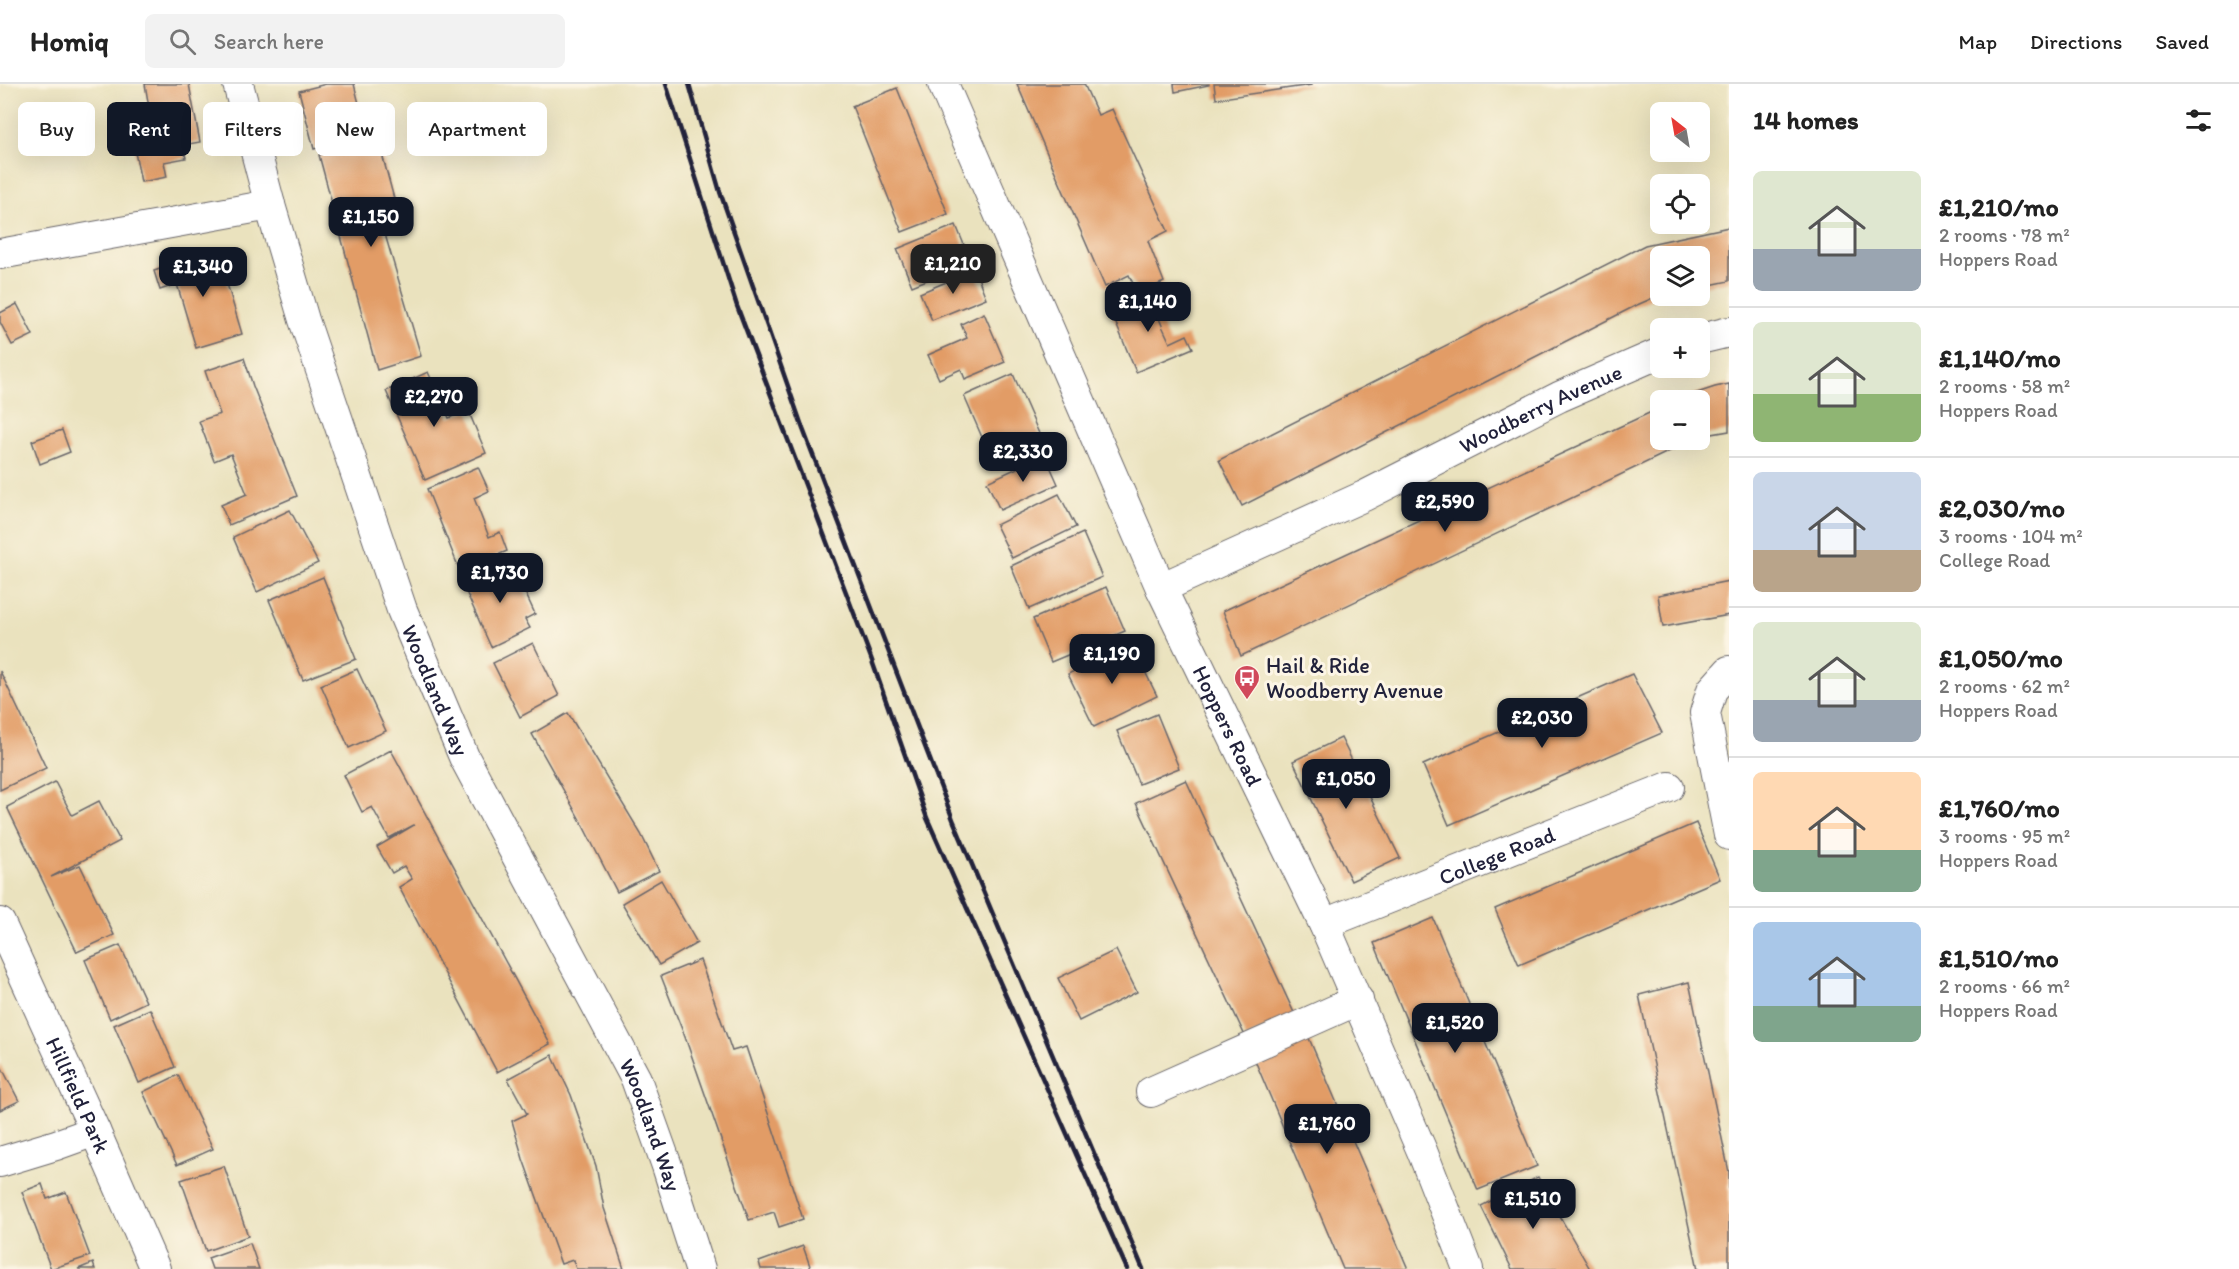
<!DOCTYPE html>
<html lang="en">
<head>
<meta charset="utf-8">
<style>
  body { margin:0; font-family:Itim,sans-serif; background:#f2f2f2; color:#222; height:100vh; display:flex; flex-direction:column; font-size:22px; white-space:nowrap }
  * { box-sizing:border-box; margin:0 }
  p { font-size:20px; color:#767676 }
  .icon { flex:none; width:33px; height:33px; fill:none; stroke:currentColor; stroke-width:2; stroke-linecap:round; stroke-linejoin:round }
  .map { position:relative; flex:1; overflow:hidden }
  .details { display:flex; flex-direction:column; background:#fff; width:510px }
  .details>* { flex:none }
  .hud { position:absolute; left:18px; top:18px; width:570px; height:54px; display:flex; gap:12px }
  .needle { width:39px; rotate:329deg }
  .controls { position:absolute; left:1650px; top:18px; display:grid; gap:12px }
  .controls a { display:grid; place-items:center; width:60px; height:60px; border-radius:9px; background:#fff; box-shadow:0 6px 24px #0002; font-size:30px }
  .price { position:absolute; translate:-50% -51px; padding:0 14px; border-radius:12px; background:#111827; color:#fff; font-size:20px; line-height:39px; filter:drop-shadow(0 2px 3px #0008) }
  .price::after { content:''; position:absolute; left:50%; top:36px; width:18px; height:14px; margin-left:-9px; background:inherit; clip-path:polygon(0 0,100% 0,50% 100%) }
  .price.active { background:#222; color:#fff }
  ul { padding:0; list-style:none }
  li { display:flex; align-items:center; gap:18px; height:150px; padding:0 24px }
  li+li { border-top:2px solid #e0e0e0 }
  li span { display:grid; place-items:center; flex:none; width:168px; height:120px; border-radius:9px; color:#555 }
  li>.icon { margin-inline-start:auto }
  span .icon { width:72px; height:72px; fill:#fffc; stroke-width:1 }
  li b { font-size:26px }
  h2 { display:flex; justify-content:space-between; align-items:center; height:72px; padding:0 24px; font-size:26px }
  .chip { padding:0 21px; border-radius:9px; background:#fff; box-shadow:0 6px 24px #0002; font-size:21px; line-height:54px }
  .chip.active { background:#111827; color:#fff }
  header { display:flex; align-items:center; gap:36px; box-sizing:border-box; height:84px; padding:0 30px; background:#fff; border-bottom:2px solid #e0e0e0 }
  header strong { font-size:28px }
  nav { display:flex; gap:33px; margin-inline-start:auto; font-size:21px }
  .search { width:420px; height:54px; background:#f2f2f2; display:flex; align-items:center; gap:15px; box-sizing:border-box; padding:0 21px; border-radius:9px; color:#767676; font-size:22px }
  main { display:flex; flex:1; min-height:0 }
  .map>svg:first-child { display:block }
</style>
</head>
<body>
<header>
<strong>Homiq</strong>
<div class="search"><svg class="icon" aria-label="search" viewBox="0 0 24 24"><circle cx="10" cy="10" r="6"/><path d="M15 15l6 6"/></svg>Search here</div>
<nav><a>Map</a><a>Directions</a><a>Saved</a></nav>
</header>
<main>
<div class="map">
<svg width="1729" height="1185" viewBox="0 0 1729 1185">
  <rect width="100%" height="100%" fill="#fcf5e5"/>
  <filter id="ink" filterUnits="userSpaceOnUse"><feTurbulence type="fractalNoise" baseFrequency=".0167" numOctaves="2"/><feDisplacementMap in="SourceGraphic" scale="12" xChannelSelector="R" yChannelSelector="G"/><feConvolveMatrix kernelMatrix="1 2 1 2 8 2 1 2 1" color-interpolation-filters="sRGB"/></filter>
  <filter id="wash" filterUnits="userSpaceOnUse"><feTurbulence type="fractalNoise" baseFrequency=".008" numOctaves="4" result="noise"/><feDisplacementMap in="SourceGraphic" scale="24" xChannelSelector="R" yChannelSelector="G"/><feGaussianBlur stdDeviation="1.35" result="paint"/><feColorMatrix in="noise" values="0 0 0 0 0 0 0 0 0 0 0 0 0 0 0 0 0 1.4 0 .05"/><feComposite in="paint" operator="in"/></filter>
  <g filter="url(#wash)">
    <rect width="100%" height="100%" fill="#eae2be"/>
    <g id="blocks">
      <g fill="#e29c66">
        <polygon points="145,0 189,0 200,58 183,61 186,74 164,78 167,93 141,98 134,63 155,59"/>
        <polygon points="326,0 354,0 367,51 314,65 299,7"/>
        <polygon points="1017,0 1084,0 1098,31 1112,25 1168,147 1148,157 1164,198 1138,210 1129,191 1105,203"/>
        <polygon points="1174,0 1209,0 1209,1 1175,8"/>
        <polygon points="1214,0 1311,0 1311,1 1216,15"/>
        <polygon points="897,4 948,130 902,148 852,22"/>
        <polygon points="378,55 397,126 379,130 421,272 377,286 319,71"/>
        <polygon points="956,141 971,178 912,202 897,165"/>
        <polygon points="1729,143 1729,197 1700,203 1700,172 1660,172 1660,211 1637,221 1242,422 1219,376 1645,161"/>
        <polygon points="217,166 242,250 196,264 177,200 160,206 154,187"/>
        <polygon points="975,186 986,214 932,236 920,209"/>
        <polygon points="1168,206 1174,220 1156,227 1163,244 1170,259 1187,251 1193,264 1136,288 1112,230"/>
        <polygon points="17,220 33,251 12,261 0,238 0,229"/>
        <polygon points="984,229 1005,278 965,295 961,285 939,295 928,271 967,254 961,240"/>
        <polygon points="244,274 253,302 297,412 229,441 221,421 247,410 231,370 214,377 199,337 220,330 205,287"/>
        <polygon points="428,288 449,334 468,326 486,369 425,396 386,307"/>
        <polygon points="1013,290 1041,354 992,376 964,312"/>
        <polygon points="1729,300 1729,347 1700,352 1700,316 1676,316 1715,303"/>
        <polygon points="1660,324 1660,356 1693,356 1241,572 1223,527"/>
        <polygon points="62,346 70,368 40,380 32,357"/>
        <polygon points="1045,371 1058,400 1000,426 987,398"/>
        <polygon points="478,383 489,407 474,414 489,453 500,448 507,467 460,487 427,405"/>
        <polygon points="1059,410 1076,443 1012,474 996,441"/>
        <polygon points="290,426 318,479 257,508 233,453"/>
        <polygon points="1083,449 1102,493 1029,525 1011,482"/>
        <polygon points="512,480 535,530 525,535 530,544 491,563 463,501"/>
        <polygon points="323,493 356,575 303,596 269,516"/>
        <polygon points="1729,497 1729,531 1663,543 1658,511"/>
        <polygon points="1106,503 1125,547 1051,578 1033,535"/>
        <polygon points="533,559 559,612 520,633 493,579"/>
        <polygon points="1131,559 1157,612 1094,643 1068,590"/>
        <polygon points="357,585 386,647 349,664 321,601"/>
        <polygon points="0,587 46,684 0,706"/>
        <polygon points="1632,590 1662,649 1449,741 1423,681"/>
        <polygon points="568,629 641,750 659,787 617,808 579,734 532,650"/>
        <polygon points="1157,630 1179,684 1139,700 1117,647"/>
        <polygon points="1341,654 1400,774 1351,797 1293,677"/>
        <polygon points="391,666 550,960 497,988 399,803 412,795 404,782 392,789 377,763 414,741 389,754 372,723 362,728 344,691"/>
        <polygon points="1186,696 1295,931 1246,954 1136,719"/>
        <polygon points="55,698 72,731 99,717 120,757 51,793 80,781 114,851 77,868 7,723"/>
        <polygon points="1696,739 1720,795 1519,881 1495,825"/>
        <polygon points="661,796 697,859 659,881 622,819"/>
        <polygon points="1433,834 1537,1082 1478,1106 1374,859"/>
        <polygon points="120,861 146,918 110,935 85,876"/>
        <polygon points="1116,866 1137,908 1079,937 1058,894"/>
        <polygon points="700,876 732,967 746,963 803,1135 779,1143 774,1128 749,1136 685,953 661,892"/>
        <polygon points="1689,898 1729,1088 1729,1185 1698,1185 1639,911"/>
        <polygon points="150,925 175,983 139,999 114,941"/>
        <polygon points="1305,945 1408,1185 1343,1185 1251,967"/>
        <polygon points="552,971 571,1011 596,1082 604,1124 624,1185 576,1185 573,1176 561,1180 523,1075 512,1037 527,1030 508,995"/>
        <polygon points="0,980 19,1017 0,1026"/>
        <polygon points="178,991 213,1065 177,1081 143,1008"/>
        <polygon points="224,1082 248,1152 206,1167 181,1096"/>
        <polygon points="1538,1093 1551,1117 1590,1185 1512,1185 1481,1122"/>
        <polygon points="42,1100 47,1115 66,1108 90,1172 51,1185 22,1108"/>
        <polygon points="250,1159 259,1185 212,1185 208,1174"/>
        <polygon points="803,1162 811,1185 761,1185 759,1178"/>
        <polygon points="93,1179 95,1185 78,1185"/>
      </g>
    </g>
  </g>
  <g filter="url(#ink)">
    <use href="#blocks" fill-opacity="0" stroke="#686569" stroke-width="1.5"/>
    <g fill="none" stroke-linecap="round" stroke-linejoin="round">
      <defs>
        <g id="minor">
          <path id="s1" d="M 238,0 L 270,121 L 304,236 L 402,526 L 464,673 L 636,995 L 667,1082 L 700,1185"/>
          <path id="s2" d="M 943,0 L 1161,504 L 1324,840 L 1422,1067 L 1468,1185"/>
          <polyline points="0,170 270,121"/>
          <polyline points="1700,255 1729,248"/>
          <path id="s3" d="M 1161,504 L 1364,412 L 1559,313 L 1660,269"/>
          <polyline points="1729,587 1712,606 1705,629 1729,751"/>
          <path id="s4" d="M 0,839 L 95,1047 L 155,1185"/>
          <path id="s5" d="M 1324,840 L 1669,703"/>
          <polyline points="1151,1008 1358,916"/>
          <polyline points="0,1078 56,1061 95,1047"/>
        </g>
      </defs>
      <use href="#minor" stroke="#686569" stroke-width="32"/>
      <use href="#minor" stroke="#fff" stroke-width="30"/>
      <g stroke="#22223b" stroke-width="4.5">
        <polyline points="666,0 737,222 871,574 927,734 1127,1185"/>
        <polyline points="689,0 720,108 803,345 954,738 1143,1185"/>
      </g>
    </g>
  </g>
  <defs>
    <symbol id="bus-pin" viewBox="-11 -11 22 30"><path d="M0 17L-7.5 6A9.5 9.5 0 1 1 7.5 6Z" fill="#d1495b" stroke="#fcf5e5"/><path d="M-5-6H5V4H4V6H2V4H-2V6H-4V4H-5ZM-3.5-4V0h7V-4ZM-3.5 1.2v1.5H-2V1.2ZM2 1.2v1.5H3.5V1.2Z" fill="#fff"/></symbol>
  </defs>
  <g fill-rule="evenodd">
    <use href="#bus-pin" x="1232" y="579" width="30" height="40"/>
  </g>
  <g text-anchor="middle" stroke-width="6" stroke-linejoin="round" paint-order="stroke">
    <g font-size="22" fill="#22223b" stroke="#fcf5e5">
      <text dy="8" stroke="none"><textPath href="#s3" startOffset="420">Woodberry Avenue</textPath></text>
      <text dy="8" stroke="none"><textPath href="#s1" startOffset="638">Woodland Way</textPath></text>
      <text dy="8" stroke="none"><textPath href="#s2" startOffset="702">Hoppers Road</textPath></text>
      <text dy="8" stroke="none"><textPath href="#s5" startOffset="186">College Road</textPath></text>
      <text dy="8" stroke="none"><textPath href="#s4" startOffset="189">Hillfield Park</textPath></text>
      <text dy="8" stroke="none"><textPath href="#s1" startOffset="1124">Woodland Way</textPath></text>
    </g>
    <g font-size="22" fill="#22223b" stroke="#fcf5e5" text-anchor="start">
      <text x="1266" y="589">Hail &amp; Ride<tspan x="1266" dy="25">Woodberry Avenue</tspan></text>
    </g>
  </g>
</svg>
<div class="controls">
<a><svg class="needle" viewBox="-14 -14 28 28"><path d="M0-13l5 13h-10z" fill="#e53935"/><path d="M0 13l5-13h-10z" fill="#767676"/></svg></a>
<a><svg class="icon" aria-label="locate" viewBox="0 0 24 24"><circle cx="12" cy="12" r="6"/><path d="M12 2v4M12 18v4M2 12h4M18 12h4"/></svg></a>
<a><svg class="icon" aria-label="layers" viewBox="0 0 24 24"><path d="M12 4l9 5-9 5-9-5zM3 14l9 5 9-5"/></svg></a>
<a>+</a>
<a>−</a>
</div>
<b class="price" style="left:371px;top:164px">£1,150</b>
<b class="price active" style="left:953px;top:211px">£1,210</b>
<b class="price" style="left:203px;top:214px">£1,340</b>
<b class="price" style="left:1148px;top:249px">£1,140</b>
<b class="price" style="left:434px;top:344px">£2,270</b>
<b class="price" style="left:1023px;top:399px">£2,330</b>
<b class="price" style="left:1445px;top:449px">£2,590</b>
<b class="price" style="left:500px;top:520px">£1,730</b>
<b class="price" style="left:1112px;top:601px">£1,190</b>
<b class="price" style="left:1542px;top:665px">£2,030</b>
<b class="price" style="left:1346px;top:726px">£1,050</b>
<b class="price" style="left:1455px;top:970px">£1,520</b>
<b class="price" style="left:1327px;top:1071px">£1,760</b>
<b class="price" style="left:1533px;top:1146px">£1,510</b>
<div class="hud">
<a class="chip">Buy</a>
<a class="chip active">Rent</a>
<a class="chip">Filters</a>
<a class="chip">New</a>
<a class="chip">Apartment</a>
</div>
</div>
<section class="details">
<h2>14 homes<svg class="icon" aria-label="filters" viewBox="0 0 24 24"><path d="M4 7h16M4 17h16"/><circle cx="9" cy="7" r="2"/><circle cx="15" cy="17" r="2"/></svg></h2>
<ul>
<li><span style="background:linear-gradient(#dfe7d0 65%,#9aa5b1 0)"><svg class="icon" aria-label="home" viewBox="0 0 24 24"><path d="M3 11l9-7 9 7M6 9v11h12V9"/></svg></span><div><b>£1,210/mo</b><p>2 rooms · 78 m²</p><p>Hoppers Road</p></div></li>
<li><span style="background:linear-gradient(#dfe7d0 60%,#8fb573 0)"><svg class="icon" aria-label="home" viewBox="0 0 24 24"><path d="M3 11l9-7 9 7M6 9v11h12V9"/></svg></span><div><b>£1,140/mo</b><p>2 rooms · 58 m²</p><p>Hoppers Road</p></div></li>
<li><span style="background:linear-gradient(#c9d6e8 65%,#b9a48a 0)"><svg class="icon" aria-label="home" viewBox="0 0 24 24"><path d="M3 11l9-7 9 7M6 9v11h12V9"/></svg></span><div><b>£2,030/mo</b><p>3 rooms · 104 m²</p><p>College Road</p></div></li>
<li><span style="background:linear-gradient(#dfe7d0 65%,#9aa5b1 0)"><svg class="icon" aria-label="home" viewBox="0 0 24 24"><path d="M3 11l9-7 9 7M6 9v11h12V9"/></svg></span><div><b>£1,050/mo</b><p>2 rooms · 62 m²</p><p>Hoppers Road</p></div></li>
<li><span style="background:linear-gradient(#ffd9b3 65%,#7fa58c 0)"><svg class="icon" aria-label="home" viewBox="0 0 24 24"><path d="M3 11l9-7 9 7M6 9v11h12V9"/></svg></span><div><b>£1,760/mo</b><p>3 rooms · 95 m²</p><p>Hoppers Road</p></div></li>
<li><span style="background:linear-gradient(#a9c7e8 70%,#7fa58c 0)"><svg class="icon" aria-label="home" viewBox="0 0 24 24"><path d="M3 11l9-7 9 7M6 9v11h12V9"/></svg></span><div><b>£1,510/mo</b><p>2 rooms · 66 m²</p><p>Hoppers Road</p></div></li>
</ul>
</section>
</main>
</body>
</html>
